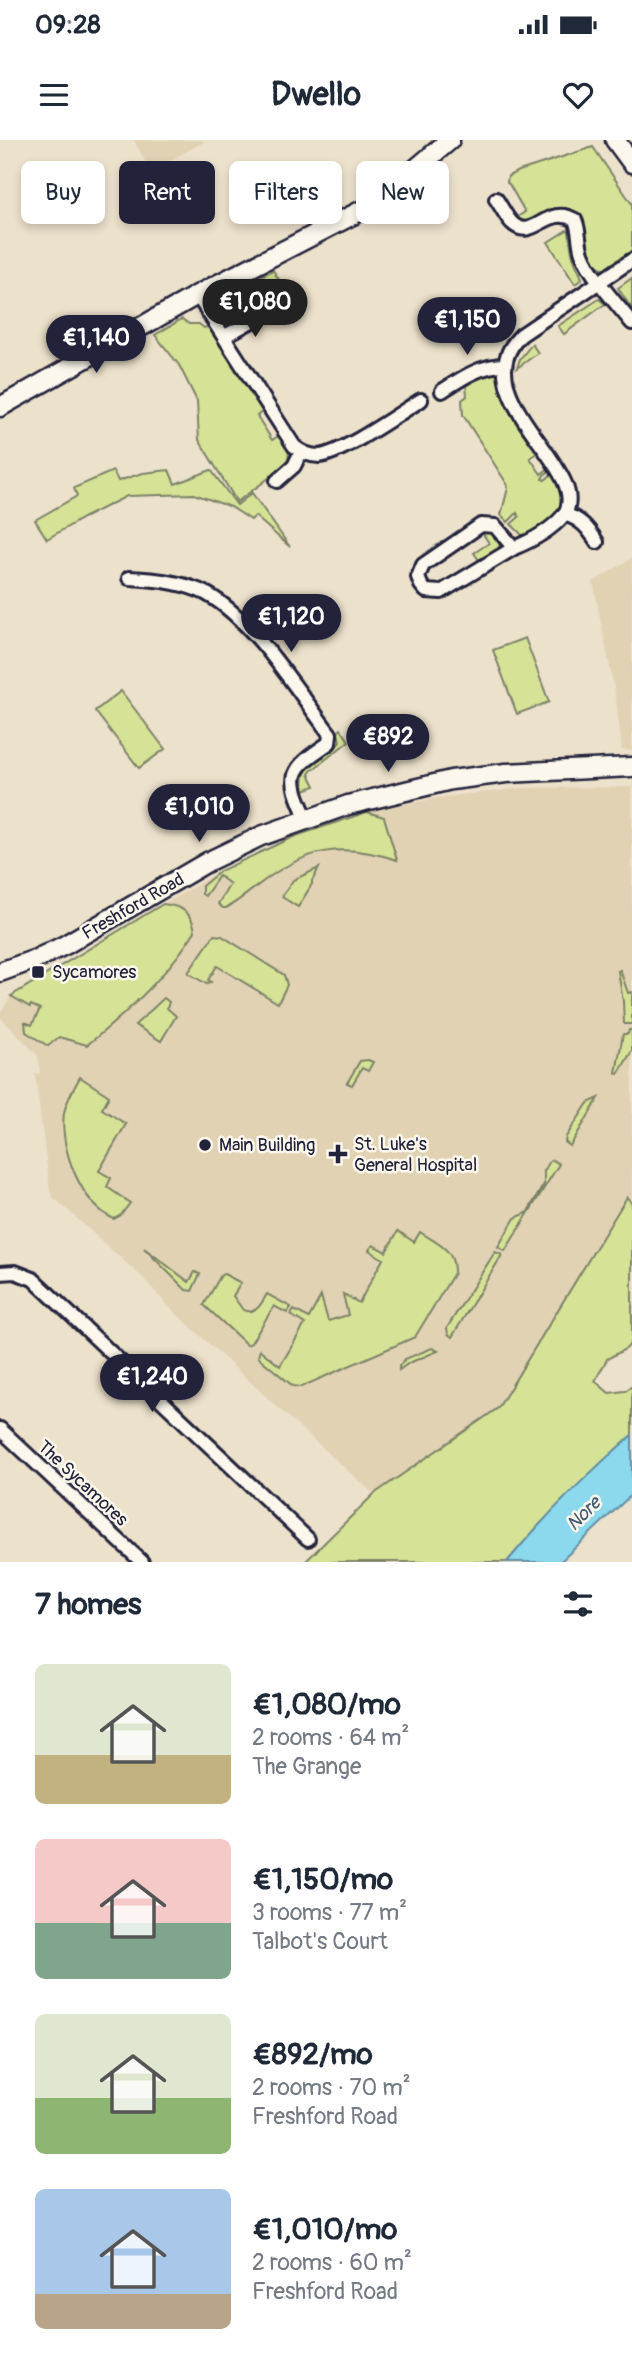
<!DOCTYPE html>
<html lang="en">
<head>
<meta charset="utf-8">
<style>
  body { margin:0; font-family:Pangolin,sans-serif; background:#f2f2f3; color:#1f2937; height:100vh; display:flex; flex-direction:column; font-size:26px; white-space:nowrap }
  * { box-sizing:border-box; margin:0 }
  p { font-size:23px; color:#747a83 }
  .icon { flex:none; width:38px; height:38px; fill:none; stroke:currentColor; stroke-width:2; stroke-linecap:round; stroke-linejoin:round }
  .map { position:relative; height:1422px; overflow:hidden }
  .drawer { display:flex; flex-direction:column; background:#fff; flex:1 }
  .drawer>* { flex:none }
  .hud { position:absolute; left:21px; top:21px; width:592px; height:63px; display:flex; gap:14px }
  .price { position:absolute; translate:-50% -60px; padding:0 16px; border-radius:24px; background:#22223b; color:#fff; font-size:23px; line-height:46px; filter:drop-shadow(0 2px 4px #0008) }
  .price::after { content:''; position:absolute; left:50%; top:42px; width:21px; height:16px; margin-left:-10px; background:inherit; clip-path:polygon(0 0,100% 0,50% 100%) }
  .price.on { background:#222; color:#fff }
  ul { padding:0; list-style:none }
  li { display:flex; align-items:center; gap:21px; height:175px; padding:0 35px }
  li span { display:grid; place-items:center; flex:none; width:196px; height:140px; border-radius:10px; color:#555 }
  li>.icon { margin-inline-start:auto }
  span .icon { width:84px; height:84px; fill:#fffc; stroke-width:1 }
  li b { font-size:30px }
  h2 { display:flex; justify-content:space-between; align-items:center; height:84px; padding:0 35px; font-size:30px }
  .tag { padding:0 24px; border-radius:10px; background:#fff; box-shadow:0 4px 10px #0003; font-size:24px; line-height:63px }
  .tag.on { background:#22223b; color:#fff }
  .status { display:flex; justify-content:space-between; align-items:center; height:49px; padding:0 35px; background:#fff; direction:ltr }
  .status svg { height:19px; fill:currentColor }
  header { display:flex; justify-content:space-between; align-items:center; height:91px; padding:0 35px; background:#fff; font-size:32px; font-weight:700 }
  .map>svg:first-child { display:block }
</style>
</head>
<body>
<div class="status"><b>09:28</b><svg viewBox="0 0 49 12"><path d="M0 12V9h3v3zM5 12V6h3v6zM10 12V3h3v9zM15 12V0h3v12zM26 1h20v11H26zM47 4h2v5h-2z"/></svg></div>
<header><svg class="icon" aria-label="menu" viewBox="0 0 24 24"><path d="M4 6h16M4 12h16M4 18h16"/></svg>Dwello<svg class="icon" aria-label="heart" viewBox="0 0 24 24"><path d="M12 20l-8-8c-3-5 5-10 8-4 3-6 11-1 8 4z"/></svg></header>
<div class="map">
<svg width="632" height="1422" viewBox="0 0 632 1422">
  <rect width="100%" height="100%" fill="#ece1cb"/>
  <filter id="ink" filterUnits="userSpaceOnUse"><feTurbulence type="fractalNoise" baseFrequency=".0143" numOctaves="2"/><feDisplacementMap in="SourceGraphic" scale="14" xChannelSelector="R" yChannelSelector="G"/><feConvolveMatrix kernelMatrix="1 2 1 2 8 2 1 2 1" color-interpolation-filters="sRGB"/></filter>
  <g filter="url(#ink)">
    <g fill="#e1d2b4">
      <polygon points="134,0 202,0 204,2 150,31"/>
      <polygon points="632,418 632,611 622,610 615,553 593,442"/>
      <polygon points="632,647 632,1064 627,1058 498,1268 374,1354 275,1265 166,1164 143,1138 53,1057 50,1051 35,934 40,933 38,916 0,877 0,873 11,856 23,847 220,731 292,697 367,671 443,657 522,648"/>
    </g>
    <g fill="#d6e396" stroke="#7c8268" stroke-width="2">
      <path d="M 593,7 L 632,64 L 632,113 L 605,129 C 578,122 594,82 571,70 C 551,61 530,95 516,78 L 525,72 L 509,44 L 507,43 L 508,36 L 519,31 Z"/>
      <path d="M 567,90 L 569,91 C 571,102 570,112 575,122 C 577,129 581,133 582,139 L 575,144 L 548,102 Z"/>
      <path d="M 273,130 L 293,163 L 278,172 L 271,162 L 233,183 L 225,168 C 231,163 233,160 229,152 Z"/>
      <polygon points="632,138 632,169 618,148"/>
      <polygon points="599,159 605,164 564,194 558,186"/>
      <path d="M 182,179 L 189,184 L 199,184 L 204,188 L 210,186 L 264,270 L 257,276 L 272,300 L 280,295 C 287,307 292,312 286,325 L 237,362 L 199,300 L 197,261 L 179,225 L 155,195 Z"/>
      <polygon points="532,204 538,213 517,228 520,219"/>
      <path d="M 486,233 L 495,234 L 498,236 L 500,248 L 538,312 L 530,318 L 541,334 L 549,328 L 551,330 L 544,335 L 542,339 L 545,340 L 553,333 C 572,368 557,382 524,397 L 511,384 L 519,377 L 517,373 L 508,382 L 501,375 L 508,348 L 507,344 L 463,275 L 462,260 L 467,256 L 466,244 Z"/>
      <polygon points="169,330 175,344 211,330 237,365 252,353 290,407 255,376 251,380 231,367 194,354 127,356 83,378 47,399 35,380 77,356 74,348 113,331 118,341 143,333"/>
      <polygon points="489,391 499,398 499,411 481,423 474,413 489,403 483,394"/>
      <polygon points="525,498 549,562 517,574 493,510"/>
      <polygon points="121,551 165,609 139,628 95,571"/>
      <path d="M 341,589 L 349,601 L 311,631 L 309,634 L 315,646 L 304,650 C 299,625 319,619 337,606 L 340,601 L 338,592 Z"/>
      <path d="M 367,672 L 384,677 L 397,720 C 342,702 307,708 261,743 C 249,752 239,761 226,768 L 223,768 L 218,764 L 230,744 L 219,736 L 205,756 L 202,754 L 202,746 L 220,731 L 293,697 Z"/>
      <polygon points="319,728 312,741 312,744 298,767 282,757 293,740"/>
      <path d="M 163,764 C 181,766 192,772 195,791 C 168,835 127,873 87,905 L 59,897 L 48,906 L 26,892 L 25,882 L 32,885 L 40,869 L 31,865 L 30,867 L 11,856 Z"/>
      <polygon points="214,795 222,796 284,835 287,845 278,863 217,826 208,840 211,842 207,844 188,833"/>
      <polygon points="620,830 628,853 632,852 632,884 624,884 623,861 618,831"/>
      <polygon points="164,858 169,862 167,868 176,876 161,901 135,885"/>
      <polygon points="629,890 632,890 632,911 618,934 616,933 623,894 628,894"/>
      <polygon points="368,920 373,922 368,931 362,928 352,945 347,943 360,921"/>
      <path d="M 80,937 L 109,956 L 102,969 L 126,984 L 99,1031 L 111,1038 L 107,1047 L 130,1063 L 121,1075 L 114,1079 C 81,1064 59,1008 64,973 C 66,961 74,948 80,937 Z"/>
      <polygon points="599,958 570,1006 565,1002 566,997 588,963"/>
      <polygon points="553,1020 559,1024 505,1111 498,1107 515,1078 527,1073 544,1044 544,1031 550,1021"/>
      <path d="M 627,1057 L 632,1064 L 632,1201 L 627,1208 L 607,1219 L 595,1241 L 609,1253 L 625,1251 L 632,1246 L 632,1295 C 587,1335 545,1376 507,1422 L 305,1422 L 374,1354 L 498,1268 Z"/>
      <path d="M 398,1091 L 414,1102 L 420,1092 C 438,1104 455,1109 454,1133 L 415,1197 L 301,1247 L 293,1246 L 258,1217 L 260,1210 L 280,1226 L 305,1184 L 291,1175 L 294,1170 L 309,1178 L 321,1156 L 328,1181 L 348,1175 L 343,1154 L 359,1163 L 383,1119 L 369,1110 L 373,1105 L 386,1112 Z"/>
      <polygon points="144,1108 189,1142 195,1132 200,1134 192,1151 186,1150"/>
      <polygon points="495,1112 502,1115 452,1197 448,1194 447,1188"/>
      <path d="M 224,1134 L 241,1143 L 233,1156 L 243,1170 C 257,1175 261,1164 267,1154 L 291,1167 L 287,1173 L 274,1166 L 251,1203 L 247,1205 L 204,1165 L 221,1135 Z"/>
      <polygon points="432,1208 438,1211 409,1223 399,1230 399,1226 405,1219"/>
    </g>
    <path fill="#8cd8ec" stroke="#628fa5" stroke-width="2" d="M 632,1295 L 632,1354 L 560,1422 L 507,1422 C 545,1376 587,1334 632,1295 Z"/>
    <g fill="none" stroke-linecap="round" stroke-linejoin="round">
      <defs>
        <g id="street">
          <path d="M 496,59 C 501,66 506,77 512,83 C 533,103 547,63 575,80 C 580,90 578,102 582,113 C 590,135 617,164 632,183"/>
          <path d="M 197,155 L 294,306 C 301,312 309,316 319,316 C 342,314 400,273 421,260"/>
          <polyline points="225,196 268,172"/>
          <path d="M 442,251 C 462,238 481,225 505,225"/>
          <polyline points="277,341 294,326 301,312"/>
          <path d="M 564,374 C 581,379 588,388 597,402"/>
          <path d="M 514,408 L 441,452 L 426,451 L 421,445 L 418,437 L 423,425 L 481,385 L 495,386 L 514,408 C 531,401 551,390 563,376 C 598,333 459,255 521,195 L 632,120"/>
          <path d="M 129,438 C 155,439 184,442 207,454 C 254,480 298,552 330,594 L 329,603 C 289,630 286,634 307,679"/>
          <polyline points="0,1133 15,1132 33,1139 308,1399"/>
          <polyline points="0,1289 142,1422"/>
        </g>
        <g id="secondary">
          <polyline points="615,0 632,23"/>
          <polyline points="0,267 197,155 374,64 450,0"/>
          <polyline points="0,832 36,819 65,805 209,721 261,696 348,665 451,640 506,633 632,627"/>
        </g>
      </defs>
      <use href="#street" stroke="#22223b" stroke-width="18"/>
      <use href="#secondary" stroke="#22223b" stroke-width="23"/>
      <use href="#street" stroke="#fbf7ec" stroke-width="12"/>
      <use href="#secondary" stroke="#fbf7ec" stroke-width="18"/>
    </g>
  </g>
  <g fill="#22223b" stroke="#fbf7ec" stroke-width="2.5">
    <rect x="31" y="825" width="14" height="14" rx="3.5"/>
    <circle cx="205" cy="1005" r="7"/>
    <path d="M334.5 1003.5h7v7h7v7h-7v7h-7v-7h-7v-7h7z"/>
  </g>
  <g text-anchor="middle" stroke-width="5" stroke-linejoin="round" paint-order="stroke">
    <g font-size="18" fill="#22223b" stroke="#fbf7ec">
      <text transform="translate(133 766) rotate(-30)" y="6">Freshford Road</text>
      <text transform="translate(83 1343) rotate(43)" y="6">The Sycamores</text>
    </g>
    <g font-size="18" fill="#22223b" stroke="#fbf7ec" text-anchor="start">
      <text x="52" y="838">Sycamores</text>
      <text x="354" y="1010">St. Luke's<tspan x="354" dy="21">General Hospital</tspan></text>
      <text x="219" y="1011">Main Building</text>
    </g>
    <g font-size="19" font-style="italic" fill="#425970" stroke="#fbf7ec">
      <text transform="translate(583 1373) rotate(-45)" y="7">Nore</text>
    </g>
  </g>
</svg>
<b class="price on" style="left:255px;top:199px">€1,080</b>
<b class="price" style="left:467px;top:217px">€1,150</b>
<b class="price" style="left:96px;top:235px">€1,140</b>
<b class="price" style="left:291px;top:514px">€1,120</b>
<b class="price" style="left:388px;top:634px">€892</b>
<b class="price" style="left:199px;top:704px">€1,010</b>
<b class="price" style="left:152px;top:1274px">€1,240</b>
<div class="hud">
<a class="tag">Buy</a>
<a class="tag on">Rent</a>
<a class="tag">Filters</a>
<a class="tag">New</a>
</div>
</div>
<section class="drawer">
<h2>7 homes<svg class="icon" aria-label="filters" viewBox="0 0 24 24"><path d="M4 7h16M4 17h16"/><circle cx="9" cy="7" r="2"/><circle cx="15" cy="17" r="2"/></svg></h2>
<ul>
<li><span style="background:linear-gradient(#dfe7d0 65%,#c2b280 0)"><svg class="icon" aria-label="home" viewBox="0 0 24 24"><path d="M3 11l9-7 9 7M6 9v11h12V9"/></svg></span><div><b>€1,080/mo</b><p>2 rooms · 64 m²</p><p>The Grange</p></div></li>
<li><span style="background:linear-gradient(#f6c9c9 60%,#7fa58c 0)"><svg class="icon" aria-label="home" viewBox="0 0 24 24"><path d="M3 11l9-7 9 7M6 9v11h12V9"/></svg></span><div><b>€1,150/mo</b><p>3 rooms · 77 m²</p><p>Talbot's Court</p></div></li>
<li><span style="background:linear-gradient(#dfe7d0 60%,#8fb573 0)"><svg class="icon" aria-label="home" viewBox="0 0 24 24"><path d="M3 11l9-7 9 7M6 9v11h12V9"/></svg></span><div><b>€892/mo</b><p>2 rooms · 70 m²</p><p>Freshford Road</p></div></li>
<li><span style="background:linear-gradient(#a9c7e8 75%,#b9a48a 0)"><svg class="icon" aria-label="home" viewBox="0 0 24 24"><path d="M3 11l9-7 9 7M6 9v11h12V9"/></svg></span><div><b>€1,010/mo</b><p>2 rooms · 60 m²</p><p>Freshford Road</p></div></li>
</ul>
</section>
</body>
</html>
